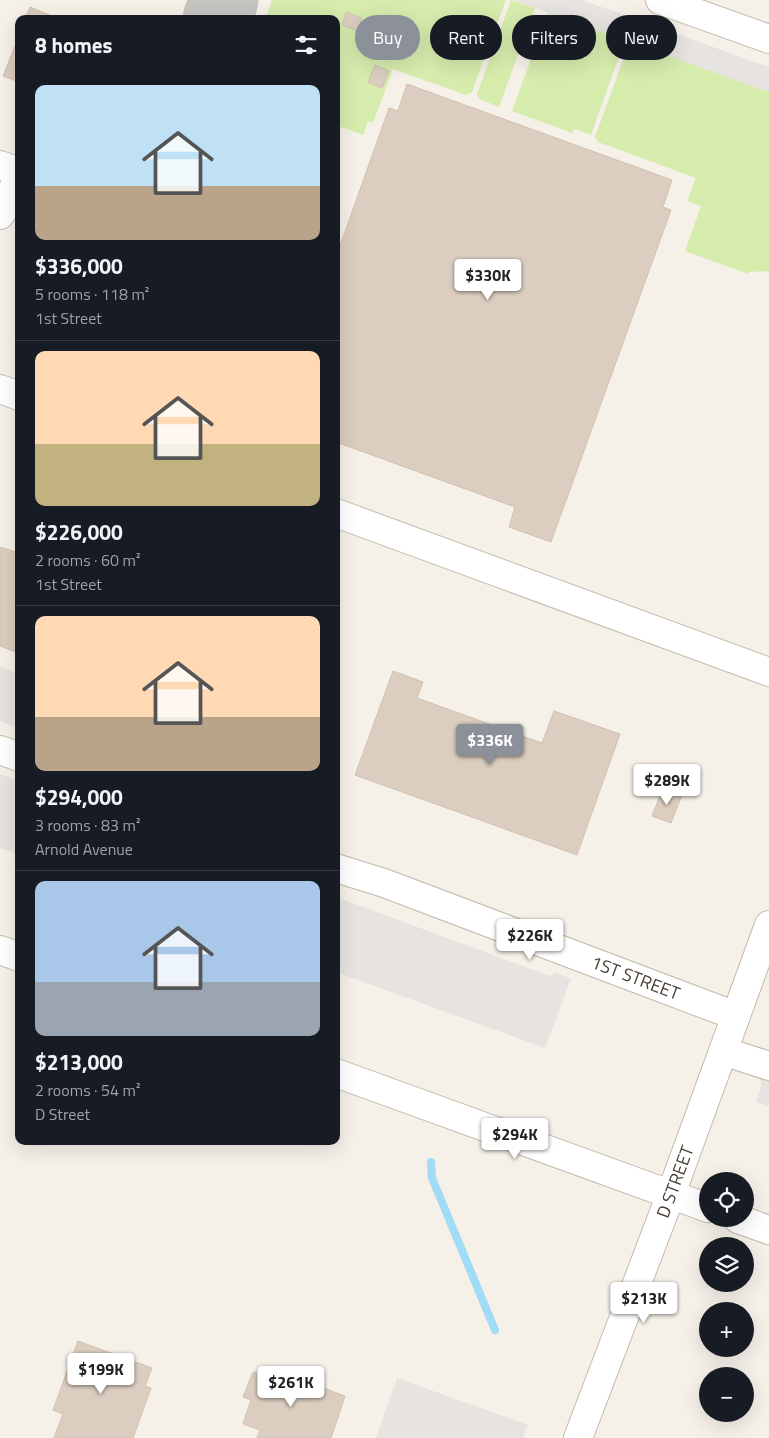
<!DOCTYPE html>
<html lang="en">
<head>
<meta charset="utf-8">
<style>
  body { margin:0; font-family:"Titillium Web",sans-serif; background:#20242c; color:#f1f3f6; height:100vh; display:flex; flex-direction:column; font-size:19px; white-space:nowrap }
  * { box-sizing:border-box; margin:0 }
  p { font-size:16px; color:#9ea1a6 }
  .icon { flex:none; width:28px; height:28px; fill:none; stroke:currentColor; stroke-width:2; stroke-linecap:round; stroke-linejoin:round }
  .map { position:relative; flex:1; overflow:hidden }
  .side { position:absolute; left:15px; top:15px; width:325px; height:1130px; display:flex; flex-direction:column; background:#171b24; border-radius:10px; box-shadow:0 5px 20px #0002 }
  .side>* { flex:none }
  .top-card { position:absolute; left:355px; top:15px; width:339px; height:45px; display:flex; gap:10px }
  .controls { position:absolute; left:699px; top:1172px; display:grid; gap:10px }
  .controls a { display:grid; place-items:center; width:55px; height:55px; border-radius:50%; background:#171b24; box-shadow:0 5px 20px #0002; font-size:25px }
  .price { position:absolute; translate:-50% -42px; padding:0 11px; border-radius:5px; background:#fff; color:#222; font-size:16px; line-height:32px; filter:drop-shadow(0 1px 2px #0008) }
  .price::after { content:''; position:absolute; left:50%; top:30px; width:15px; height:11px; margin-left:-8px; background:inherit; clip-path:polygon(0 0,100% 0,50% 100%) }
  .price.on { background:#8c9099; color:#fff }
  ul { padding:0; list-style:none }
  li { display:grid; align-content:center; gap:10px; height:265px; padding:0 20px }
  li+li { border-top:1px solid #363941 }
  li span { display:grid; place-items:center; height:155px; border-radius:10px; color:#555 }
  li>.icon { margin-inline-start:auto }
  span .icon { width:90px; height:90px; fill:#fffc; stroke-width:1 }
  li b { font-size:21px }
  h2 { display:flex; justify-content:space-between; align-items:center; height:60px; padding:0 20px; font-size:21px }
  .pill { padding:0 18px; border-radius:22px; background:#171b24; box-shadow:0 5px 20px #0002; font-size:18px; line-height:45px }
  .pill.on { background:#8c9099; color:#fff }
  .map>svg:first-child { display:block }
</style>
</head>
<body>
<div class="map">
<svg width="769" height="1438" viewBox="0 0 769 1438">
  <rect width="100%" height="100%" fill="#f5f0e8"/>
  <g fill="#d6ecad">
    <polygon points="272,0 506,0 472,92 466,95 393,69 373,123 368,121 363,135 336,125 336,19 265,19"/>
    <polygon points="511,0 535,8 499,107 479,99 477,94"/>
    <polygon points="548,13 625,40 591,135 574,129 572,133 512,111"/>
    <polygon points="630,41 769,92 769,271 749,272 748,274 685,251 701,206 687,201 696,178 598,142 595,137"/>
  </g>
  <g fill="#e6e3e0">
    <polygon points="513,0 582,0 769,67 769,92"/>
    <polygon points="0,667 19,674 19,728 0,721"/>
    <polygon points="0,774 19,781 19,855 0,848"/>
    <polygon points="336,897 550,976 555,972 571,979 545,1048 336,972"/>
    <polygon points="763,1048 769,1051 769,1106 756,1102 762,1083 757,1076 753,1075"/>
    <polygon points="397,1378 528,1425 523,1438 376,1438"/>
  </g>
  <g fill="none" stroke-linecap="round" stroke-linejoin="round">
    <polyline stroke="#a0dcf6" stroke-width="8" points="431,1162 432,1178 495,1330"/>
    <polyline stroke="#c6c4c0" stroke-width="69" points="217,19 224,0"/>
  </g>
  <g fill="#dbcdbf" stroke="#d3c1af">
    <polygon points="30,7 59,19 25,19"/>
    <polygon points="346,12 362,18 357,31 342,25"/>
    <polygon points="19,36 19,82 3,76"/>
    <polygon points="375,65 389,71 382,88 368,82"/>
    <polygon points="407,84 672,180 663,207 671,210 551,542 509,527 515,507 336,442 336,257 389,108 398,111"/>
    <polygon points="0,547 19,553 19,653 0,646"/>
    <polygon points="393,671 423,682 417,698 542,743 554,711 620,734 577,855 355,775"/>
    <polygon points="663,788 682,795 671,823 652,816"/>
    <polygon points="78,1341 152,1368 145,1386 151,1388 133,1438 54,1438 63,1414 53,1410"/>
    <polygon points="274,1370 345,1396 331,1438 257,1438 260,1430 243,1424 251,1400 243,1397 253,1372 271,1379"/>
  </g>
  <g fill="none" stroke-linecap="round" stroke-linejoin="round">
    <defs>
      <g id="minor">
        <polyline points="660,0 769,39"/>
        <polyline points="0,165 11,169 16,180 8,204 0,215"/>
        <polyline points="0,389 19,396"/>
        <polyline points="336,513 769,672"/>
        <polyline points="0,750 19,757"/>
        <path id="s1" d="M 336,868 L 384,883 L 736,1016"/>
        <polyline points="0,950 19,957"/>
        <polyline points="723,1051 769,1066"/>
        <polyline points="336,1073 708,1208"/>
        <polyline points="738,1219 769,1230"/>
        <path id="s2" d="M 578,1438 L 671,1194 L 769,925"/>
      </g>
    </defs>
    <use href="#minor" stroke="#c4b9ac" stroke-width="30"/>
    <use href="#minor" stroke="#fff" stroke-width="28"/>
  </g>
  <g text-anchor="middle" stroke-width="5" stroke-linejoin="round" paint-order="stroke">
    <g font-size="18" fill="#494036" stroke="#fff">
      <text dy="6" stroke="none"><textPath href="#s1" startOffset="319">1ST STREET</textPath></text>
      <text dy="6" stroke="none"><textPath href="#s2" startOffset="274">D STREET</textPath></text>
    </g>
  </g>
</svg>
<div class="controls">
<a><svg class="icon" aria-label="locate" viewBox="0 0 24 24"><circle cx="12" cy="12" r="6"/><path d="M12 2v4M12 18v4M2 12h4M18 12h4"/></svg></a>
<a><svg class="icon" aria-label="layers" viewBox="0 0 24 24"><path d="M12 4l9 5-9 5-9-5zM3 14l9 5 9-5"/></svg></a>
<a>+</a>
<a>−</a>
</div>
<b class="price" style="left:488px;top:301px">$330K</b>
<b class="price on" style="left:490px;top:766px">$336K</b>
<b class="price" style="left:667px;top:806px">$289K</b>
<b class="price" style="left:530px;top:961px">$226K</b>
<b class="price" style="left:515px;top:1160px">$294K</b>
<b class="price" style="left:644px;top:1324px">$213K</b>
<b class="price" style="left:101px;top:1395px">$199K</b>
<b class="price" style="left:291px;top:1408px">$261K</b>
<div class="top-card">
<a class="pill on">Buy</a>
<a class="pill">Rent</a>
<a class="pill">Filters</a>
<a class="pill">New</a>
</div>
<section class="side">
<h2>8 homes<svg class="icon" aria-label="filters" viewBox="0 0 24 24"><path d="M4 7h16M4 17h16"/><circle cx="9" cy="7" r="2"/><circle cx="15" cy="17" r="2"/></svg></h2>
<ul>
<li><span style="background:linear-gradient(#bfe0f5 65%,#b9a48a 0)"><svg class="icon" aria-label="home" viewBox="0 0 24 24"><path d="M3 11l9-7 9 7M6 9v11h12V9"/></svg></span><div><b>$336,000</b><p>5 rooms · 118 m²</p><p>1st Street</p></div></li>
<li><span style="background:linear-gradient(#ffd9b3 60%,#c2b280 0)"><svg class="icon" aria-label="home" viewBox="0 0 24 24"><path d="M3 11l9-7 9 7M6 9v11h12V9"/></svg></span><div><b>$226,000</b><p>2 rooms · 60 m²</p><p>1st Street</p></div></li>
<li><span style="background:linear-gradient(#ffd9b3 65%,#b9a48a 0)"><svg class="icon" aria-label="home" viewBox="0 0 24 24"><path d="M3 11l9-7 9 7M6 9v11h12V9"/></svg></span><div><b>$294,000</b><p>3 rooms · 83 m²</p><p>Arnold Avenue</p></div></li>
<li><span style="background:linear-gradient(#a9c7e8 65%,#9aa5b1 0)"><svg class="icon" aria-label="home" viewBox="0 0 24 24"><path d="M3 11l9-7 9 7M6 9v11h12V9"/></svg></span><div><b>$213,000</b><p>2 rooms · 54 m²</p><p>D Street</p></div></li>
</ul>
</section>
</div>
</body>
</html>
